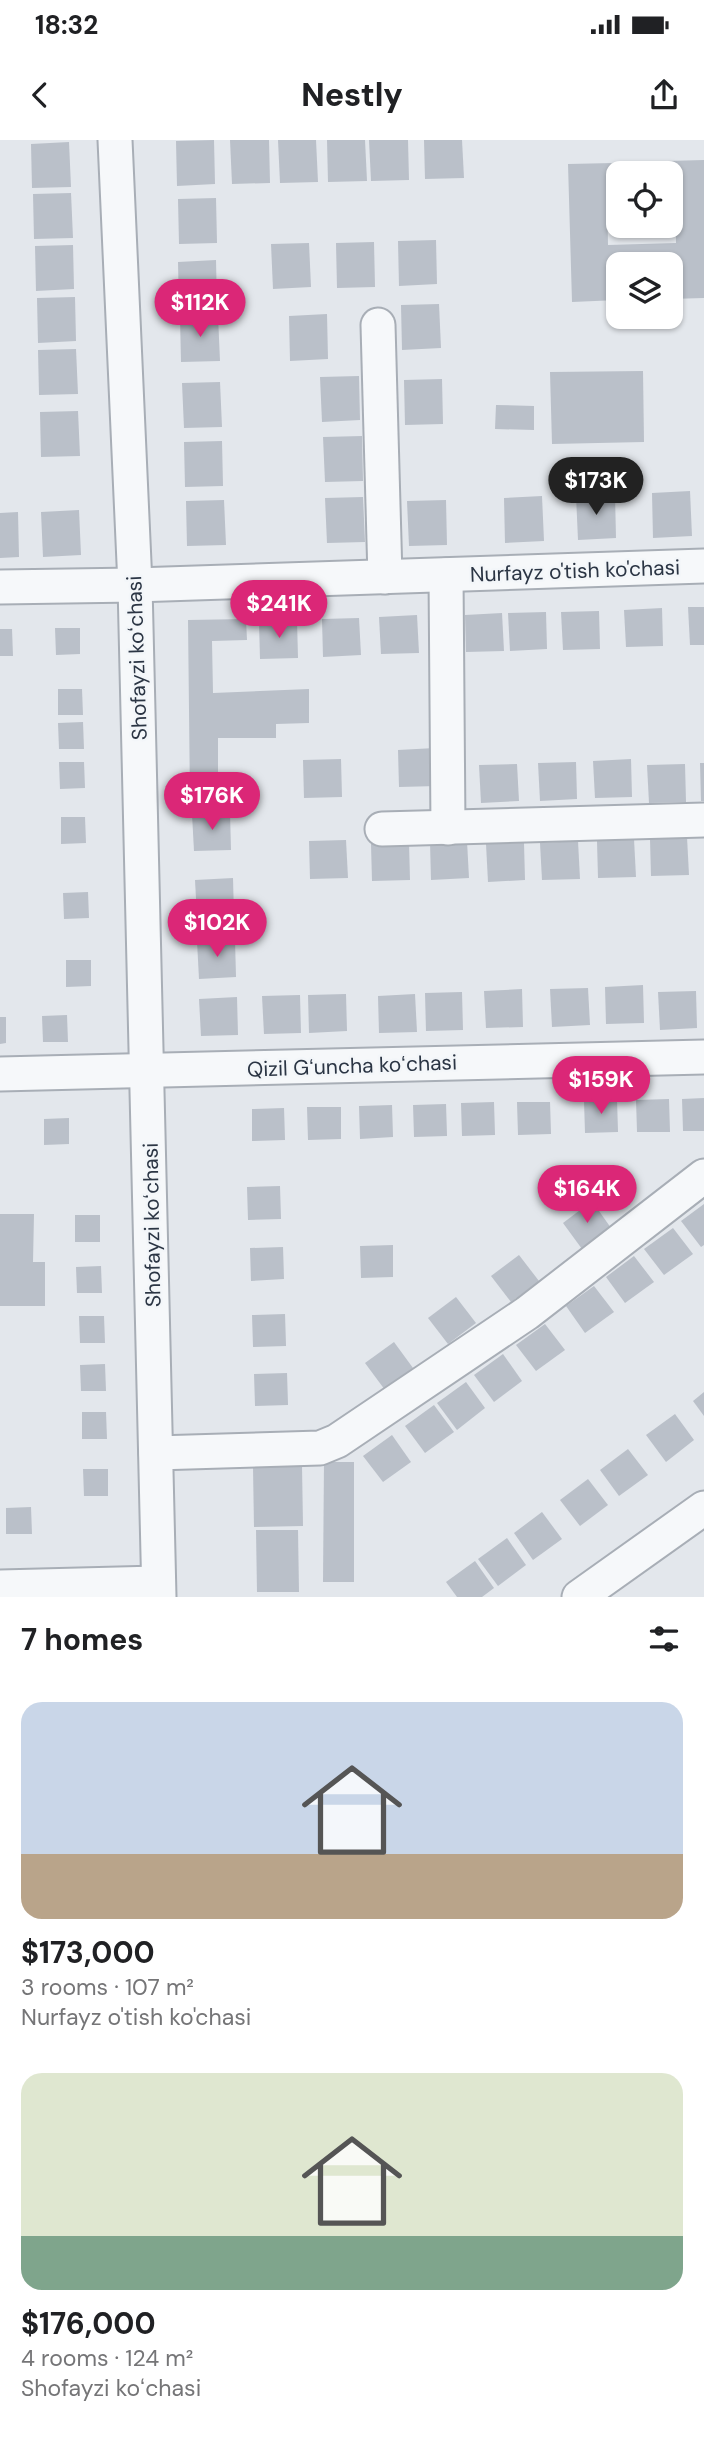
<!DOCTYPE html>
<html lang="en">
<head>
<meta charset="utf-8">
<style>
  body { margin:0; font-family:"DM Sans",sans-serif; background:#f6f6f6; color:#202124; height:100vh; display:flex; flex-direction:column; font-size:26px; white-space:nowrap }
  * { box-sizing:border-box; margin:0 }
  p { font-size:23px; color:#757577 }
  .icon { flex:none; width:38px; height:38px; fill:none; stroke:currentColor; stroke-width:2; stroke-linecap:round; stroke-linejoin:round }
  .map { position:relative; height:1457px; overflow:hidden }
  .drawer { display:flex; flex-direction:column; background:#fff; flex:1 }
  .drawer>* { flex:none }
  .buttons { position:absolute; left:606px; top:21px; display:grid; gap:14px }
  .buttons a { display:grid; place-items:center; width:77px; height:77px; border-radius:14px; background:#fff; box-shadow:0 2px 5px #0004; font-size:35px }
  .price { position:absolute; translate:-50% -60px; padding:0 16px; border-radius:24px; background:#db2777; color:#fff; font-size:23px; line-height:46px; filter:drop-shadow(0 2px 4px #0008) }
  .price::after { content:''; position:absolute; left:50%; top:42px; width:21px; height:16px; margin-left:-10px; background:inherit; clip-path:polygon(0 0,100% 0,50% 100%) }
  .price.on { background:#222; color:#fff }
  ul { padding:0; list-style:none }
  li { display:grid; align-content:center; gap:14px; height:371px; padding:0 21px }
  li span { display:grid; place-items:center; height:217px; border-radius:21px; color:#555 }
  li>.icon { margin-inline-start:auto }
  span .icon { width:126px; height:126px; fill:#fffc; stroke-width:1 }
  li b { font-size:30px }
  h2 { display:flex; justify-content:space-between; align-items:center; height:84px; padding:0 21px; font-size:30px }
  .status { display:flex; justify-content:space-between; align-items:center; height:49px; padding:0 35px; background:#fff; direction:ltr }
  .status svg { height:19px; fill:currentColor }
  header { display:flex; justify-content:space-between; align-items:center; height:91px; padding:0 21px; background:#fff; font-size:32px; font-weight:800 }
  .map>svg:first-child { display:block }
</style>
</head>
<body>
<div class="status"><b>18:32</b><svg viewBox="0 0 49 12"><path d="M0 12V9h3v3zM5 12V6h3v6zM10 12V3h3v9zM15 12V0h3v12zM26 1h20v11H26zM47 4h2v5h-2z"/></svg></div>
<header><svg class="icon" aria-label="back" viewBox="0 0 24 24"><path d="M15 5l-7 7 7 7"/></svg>Nestly<svg class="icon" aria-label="share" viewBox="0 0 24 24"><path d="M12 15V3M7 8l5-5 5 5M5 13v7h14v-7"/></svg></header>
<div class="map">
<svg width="704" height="1457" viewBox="0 0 704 1457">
  <rect width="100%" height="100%" fill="#e3e7ec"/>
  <g fill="#bac0c9">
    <polygon points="214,0 215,44 177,46 176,1"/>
    <polygon points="230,0 269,0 270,43 232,44"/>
    <polygon points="278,0 316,0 318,42 280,43"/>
    <polygon points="327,0 365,0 367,41 328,42"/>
    <polygon points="369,0 408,0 409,40 371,41"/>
    <polygon points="424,0 462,0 464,38 425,39"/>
    <polygon points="69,2 71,47 32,48 31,4"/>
    <polygon points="704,20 704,158 670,159 670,124 618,124 618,160 572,162 568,24 613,23 614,52 607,52 608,105 676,103 675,50 670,50 667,21"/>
    <polygon points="71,53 73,98 34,99 33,54"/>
    <polygon points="216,58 217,103 179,104 178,59"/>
    <polygon points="436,100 437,144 399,146 398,101"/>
    <polygon points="374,102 375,147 337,148 336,103"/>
    <polygon points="309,103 311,147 273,149 271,104"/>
    <polygon points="73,105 74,149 36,151 35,106"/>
    <polygon points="216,120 217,165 179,167 178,122"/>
    <polygon points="75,157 76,201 38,203 37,158"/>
    <polygon points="439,164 441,208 402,210 401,165"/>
    <polygon points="327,174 328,219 290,221 289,176"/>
    <polygon points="218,176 220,221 181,222 180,177"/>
    <polygon points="76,209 78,254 39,255 38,210"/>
    <polygon points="643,231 644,302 552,304 550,232"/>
    <polygon points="359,236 360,280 322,282 320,237"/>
    <polygon points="442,239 443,284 405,285 404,240"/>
    <polygon points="220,242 222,287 184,288 182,243"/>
    <polygon points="496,265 534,266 534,290 495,289"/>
    <polygon points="78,271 80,316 41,317 40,272"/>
    <polygon points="362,296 363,341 325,342 323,297"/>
    <polygon points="222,301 223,346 185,347 184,302"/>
    <polygon points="690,351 692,396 653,398 652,353"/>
    <polygon points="615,354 616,398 578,400 576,355"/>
    <polygon points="542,356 544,401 505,403 504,358"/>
    <polygon points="363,357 365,402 327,403 325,358"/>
    <polygon points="224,360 226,405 187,406 186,361"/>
    <polygon points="446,360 447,405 409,406 407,361"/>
    <polygon points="79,370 81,415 43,417 41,372"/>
    <polygon points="18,372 19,417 0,418 0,373"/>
    <polygon points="688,467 704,467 704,505 690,505"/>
    <polygon points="662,468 663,506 626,507 624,470"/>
    <polygon points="599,471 600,509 563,510 561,472"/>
    <polygon points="546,472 547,509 510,511 508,473"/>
    <polygon points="502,473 504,511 466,512 465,475"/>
    <polygon points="417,475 419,513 381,514 379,477"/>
    <polygon points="359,478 361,515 323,517 322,479"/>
    <polygon points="246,479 247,500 212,501 213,553 309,549 309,583 276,584 276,598 218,598 218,639 245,639 245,659 190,660 188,480"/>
    <polygon points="297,480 298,518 260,519 259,482"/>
    <polygon points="55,488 80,488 80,514 56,515"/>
    <polygon points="0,489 12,489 13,516 0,516"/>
    <polygon points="58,549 82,549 83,575 58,575"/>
    <polygon points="83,582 84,609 59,609 58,583"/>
    <polygon points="435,608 437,646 399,647 398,610"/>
    <polygon points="341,619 342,657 304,658 303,620"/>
    <polygon points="631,619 632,657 595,658 593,621"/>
    <polygon points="59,622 84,622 85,648 60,649"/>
    <polygon points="576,622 577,659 540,661 538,623"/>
    <polygon points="700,623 704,623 704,661 701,661"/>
    <polygon points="517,624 519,661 481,663 479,625"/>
    <polygon points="685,624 686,662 649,663 647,625"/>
    <polygon points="230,672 231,710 194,711 192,674"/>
    <polygon points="61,677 85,677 86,703 61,704"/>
    <polygon points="687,697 689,735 651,736 650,699"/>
    <polygon points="634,699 636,737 598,738 597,701"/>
    <polygon points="346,700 348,738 310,739 309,701"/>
    <polygon points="467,701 469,738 431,740 430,702"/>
    <polygon points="578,701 580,739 542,740 540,703"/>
    <polygon points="409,702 410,740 372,741 371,704"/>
    <polygon points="524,703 525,740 488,742 486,704"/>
    <polygon points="233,738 234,776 197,777 195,740"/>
    <polygon points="88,752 89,778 64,779 63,753"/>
    <polygon points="235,800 236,837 199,839 197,801"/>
    <polygon points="66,820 91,820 91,846 66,847"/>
    <polygon points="643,845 644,883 606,884 605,847"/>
    <polygon points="588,848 590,885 552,887 550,849"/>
    <polygon points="522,849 523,887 486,888 484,851"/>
    <polygon points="696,851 697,888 660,890 658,852"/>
    <polygon points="462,852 463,890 426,891 425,853"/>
    <polygon points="346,854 347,891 309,893 308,855"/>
    <polygon points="415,854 417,892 379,893 378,856"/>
    <polygon points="300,855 301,893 264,894 262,856"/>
    <polygon points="237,857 238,895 201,896 199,859"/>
    <polygon points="67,875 68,902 43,902 42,876"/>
    <polygon points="0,877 6,877 6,903 0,904"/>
    <polygon points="704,958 704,991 683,991 682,959"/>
    <polygon points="669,959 670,992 637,992 636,960"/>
    <polygon points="584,960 617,960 618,992 585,993"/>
    <polygon points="494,962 495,995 462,996 461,963"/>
    <polygon points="517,962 550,962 551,994 518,995"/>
    <polygon points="446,964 447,996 414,997 413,965"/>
    <polygon points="392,965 393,997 360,999 359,966"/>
    <polygon points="307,967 341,967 341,999 308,1000"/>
    <polygon points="284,968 285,1000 252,1001 252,969"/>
    <polygon points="69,978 69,1004 44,1005 44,979"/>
    <polygon points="280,1046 281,1079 248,1080 247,1047"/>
    <polygon points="592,1061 611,1088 582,1109 563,1083"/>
    <polygon points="704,1064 704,1105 701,1107 681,1081"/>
    <polygon points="0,1074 34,1074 33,1122 45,1122 45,1166 0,1166"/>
    <rect x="75" y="1075" width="25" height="27"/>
    <polygon points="673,1088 693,1114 664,1135 644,1109"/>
    <polygon points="393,1105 393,1137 361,1138 360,1106"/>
    <polygon points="283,1107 284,1139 251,1141 250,1108"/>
    <polygon points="519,1115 539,1141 511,1162 491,1136"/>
    <polygon points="634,1116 654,1142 625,1163 606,1137"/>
    <polygon points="101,1126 102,1153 77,1153 76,1127"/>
    <polygon points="594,1146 614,1172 585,1193 566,1166"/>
    <polygon points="456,1157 476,1183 448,1204 428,1178"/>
    <polygon points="285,1174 286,1206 253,1207 252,1175"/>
    <polygon points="79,1176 104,1176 105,1203 80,1203"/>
    <polygon points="545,1184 565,1210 536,1231 516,1205"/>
    <polygon points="394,1202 413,1228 385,1250 365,1223"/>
    <polygon points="503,1214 522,1241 494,1262 474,1235"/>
    <polygon points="105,1224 106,1251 81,1251 80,1225"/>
    <polygon points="287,1233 288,1265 255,1266 254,1234"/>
    <polygon points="466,1242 485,1268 457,1290 437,1263"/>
    <polygon points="704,1252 704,1276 693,1261"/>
    <polygon points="434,1265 454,1292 425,1313 405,1286"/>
    <polygon points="82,1272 106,1272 107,1299 82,1299"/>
    <polygon points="675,1274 694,1300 666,1322 646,1295"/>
    <polygon points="392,1295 411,1322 383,1342 363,1316"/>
    <polygon points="628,1309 648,1335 619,1356 600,1330"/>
    <polygon points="324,1322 354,1322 354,1442 323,1442"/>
    <polygon points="302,1326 303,1386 254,1387 253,1327"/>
    <polygon points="83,1329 108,1329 108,1356 84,1356"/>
    <polygon points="588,1339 608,1365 580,1386 560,1360"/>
    <polygon points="31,1367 32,1394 6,1394 6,1368"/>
    <polygon points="542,1372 562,1399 533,1420 514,1393"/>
    <polygon points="256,1390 298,1390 299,1452 257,1452"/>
    <polygon points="507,1398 526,1425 498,1446 478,1419"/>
    <polygon points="475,1421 494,1448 482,1457 457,1457 446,1442"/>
  </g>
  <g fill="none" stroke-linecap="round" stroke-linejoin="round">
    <defs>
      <g id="minor">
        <polyline points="115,0 135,445 159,1457"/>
        <polyline points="378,185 385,437"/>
        <polyline points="446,435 448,688"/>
        <polyline points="0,447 135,445 704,426"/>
        <polyline points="382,689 704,680"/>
        <polyline points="0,934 704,917"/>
        <polyline points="156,1313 320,1308 337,1301 527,1173 704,1036"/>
        <polyline points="0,1447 158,1443"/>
        <polyline points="579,1457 704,1368"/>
      </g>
    </defs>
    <use href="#minor" stroke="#a8aeb6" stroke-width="37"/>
    <use href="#minor" stroke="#f6f8fa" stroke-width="33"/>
  </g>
  <g text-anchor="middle" stroke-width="5" stroke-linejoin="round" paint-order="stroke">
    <g font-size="21" fill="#2b3544" stroke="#f3f6f9">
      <text transform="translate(575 431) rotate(-2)" y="7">Nurfayz o'tish ko'chasi</text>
      <text transform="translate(137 518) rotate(-92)" y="7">Shofayzi koʻchasi</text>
      <text transform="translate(352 926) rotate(-2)" y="7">Qizil Gʻuncha koʻchasi</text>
      <text transform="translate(152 1085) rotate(-91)" y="7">Shofayzi koʻchasi</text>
    </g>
  </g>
</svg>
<div class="buttons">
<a><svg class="icon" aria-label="locate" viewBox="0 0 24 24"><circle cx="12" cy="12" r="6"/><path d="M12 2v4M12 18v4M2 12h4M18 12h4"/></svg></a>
<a><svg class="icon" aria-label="layers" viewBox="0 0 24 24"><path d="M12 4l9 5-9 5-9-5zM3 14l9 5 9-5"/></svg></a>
</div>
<b class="price" style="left:200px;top:199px">$112K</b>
<b class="price on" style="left:596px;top:377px">$173K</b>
<b class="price" style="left:279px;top:500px">$241K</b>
<b class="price" style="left:212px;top:692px">$176K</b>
<b class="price" style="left:217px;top:819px">$102K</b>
<b class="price" style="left:601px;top:976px">$159K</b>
<b class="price" style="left:587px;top:1085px">$164K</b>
</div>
<section class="drawer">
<h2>7 homes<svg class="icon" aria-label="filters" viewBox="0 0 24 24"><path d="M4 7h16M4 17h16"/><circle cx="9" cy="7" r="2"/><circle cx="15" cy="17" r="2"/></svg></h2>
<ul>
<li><span style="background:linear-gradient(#c9d6e8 70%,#b9a48a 0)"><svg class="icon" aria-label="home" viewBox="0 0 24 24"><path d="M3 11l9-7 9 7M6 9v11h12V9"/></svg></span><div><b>$173,000</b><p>3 rooms · 107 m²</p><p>Nurfayz o'tish ko'chasi</p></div></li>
<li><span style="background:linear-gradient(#dfe7d0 75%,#7fa58c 0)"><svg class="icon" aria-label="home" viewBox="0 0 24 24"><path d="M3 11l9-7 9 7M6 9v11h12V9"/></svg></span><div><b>$176,000</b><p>4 rooms · 124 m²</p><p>Shofayzi koʻchasi</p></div></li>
</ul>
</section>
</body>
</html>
